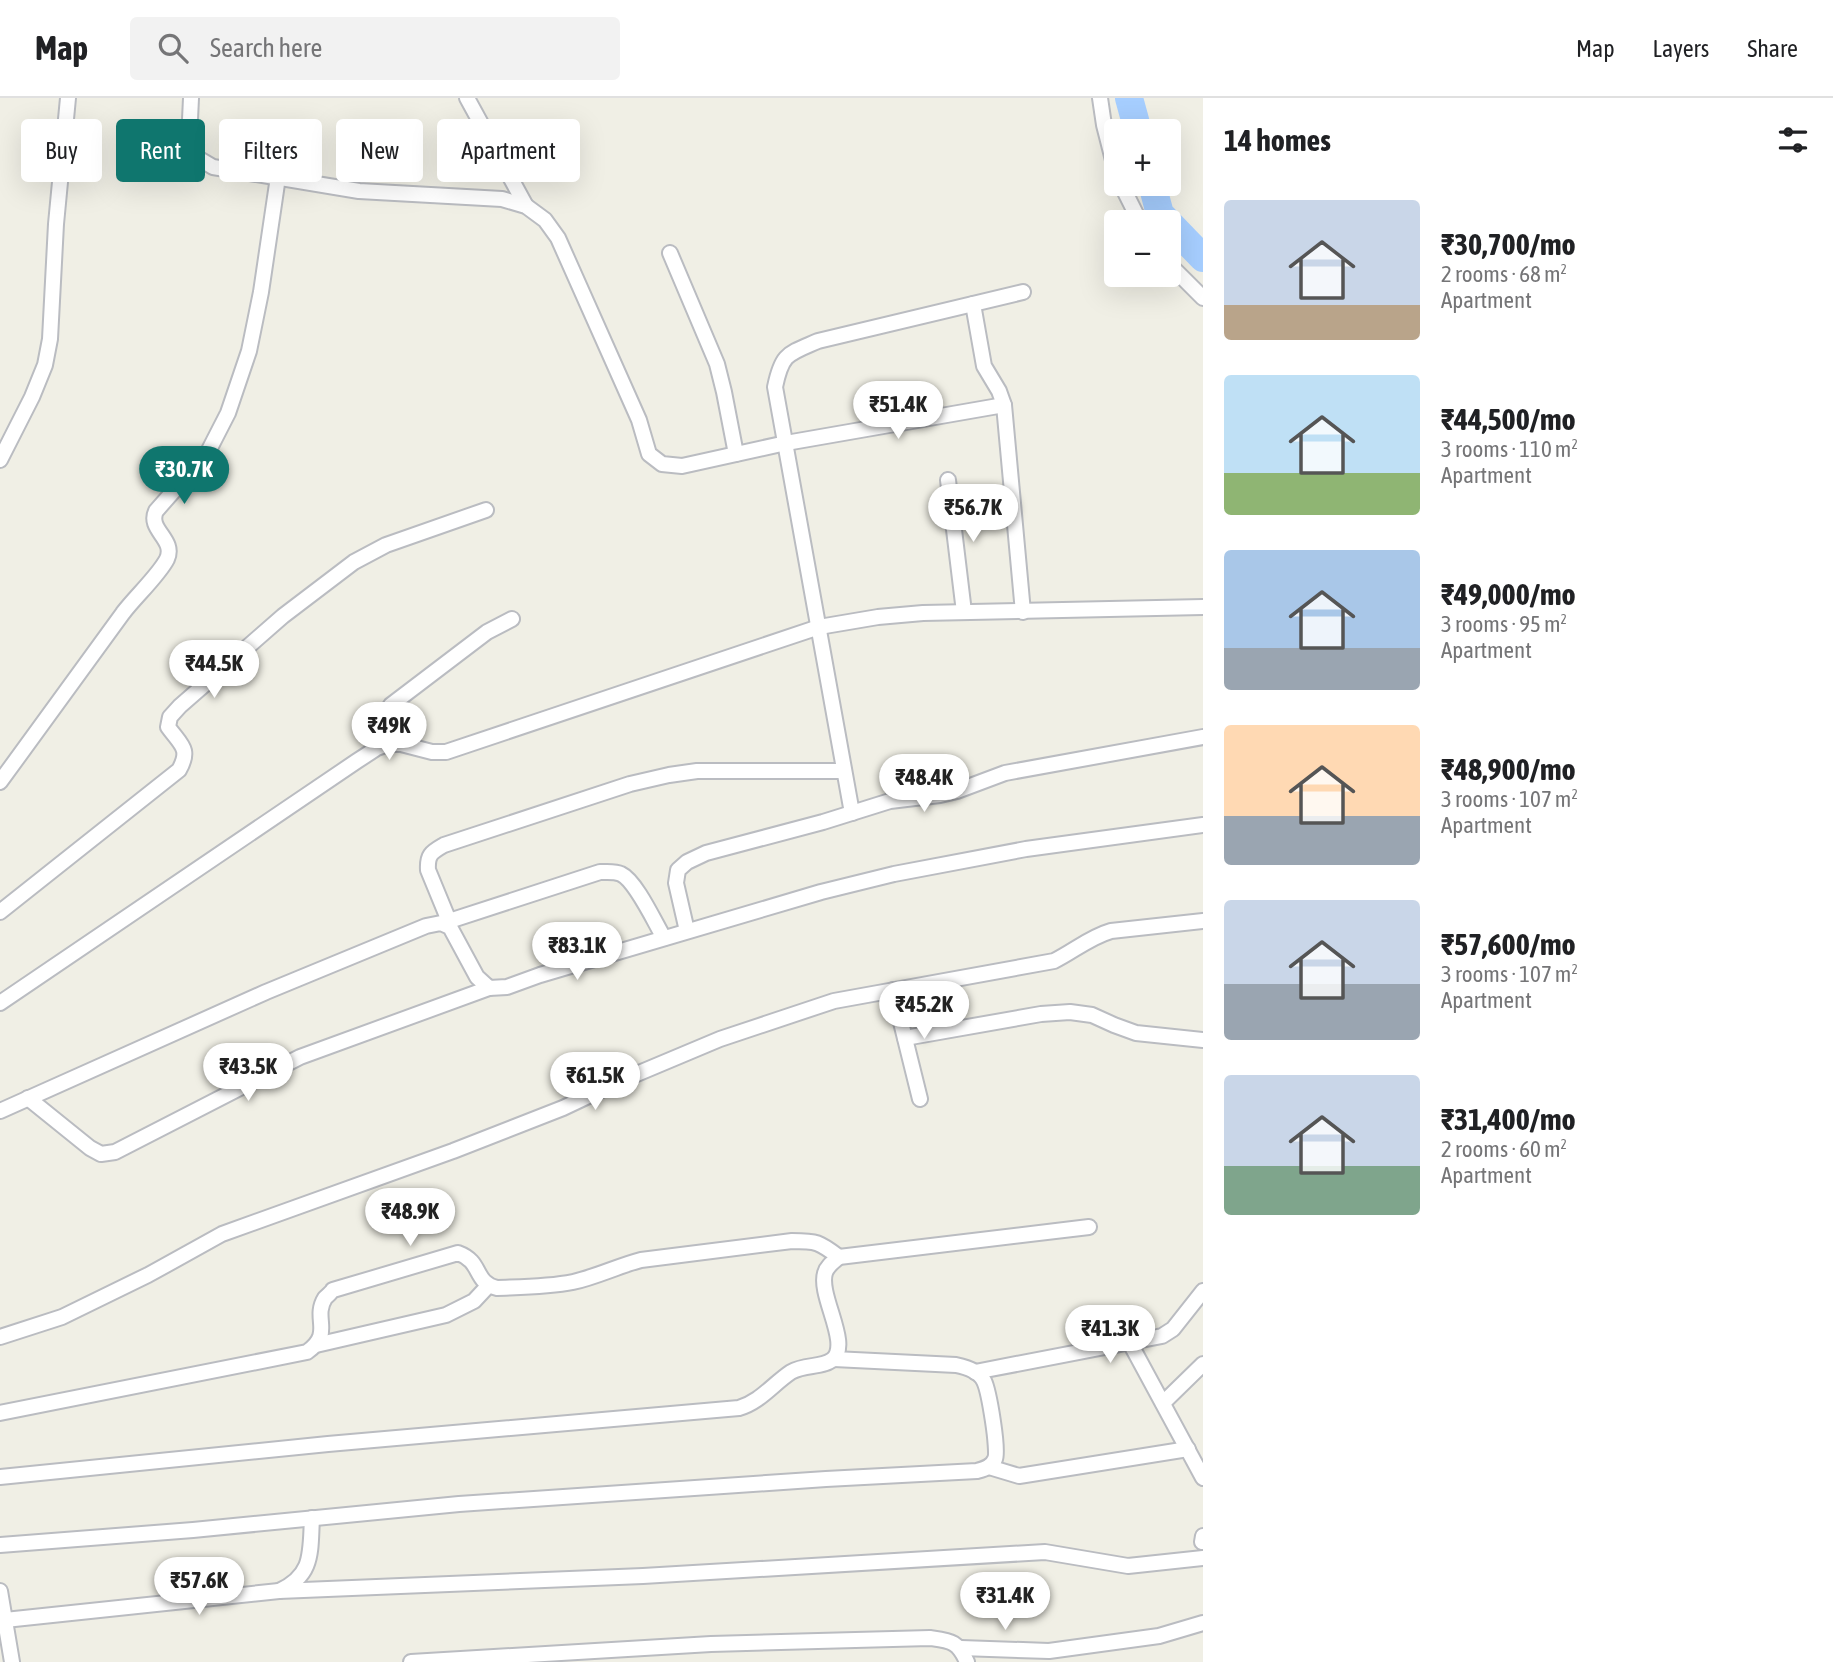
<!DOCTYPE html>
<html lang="en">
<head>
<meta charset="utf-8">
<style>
  body { margin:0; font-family:"Asap Condensed",sans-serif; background:#f2f2f2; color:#202124; height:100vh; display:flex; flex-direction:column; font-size:26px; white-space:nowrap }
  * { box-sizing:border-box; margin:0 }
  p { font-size:23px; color:#757577 }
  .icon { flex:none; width:38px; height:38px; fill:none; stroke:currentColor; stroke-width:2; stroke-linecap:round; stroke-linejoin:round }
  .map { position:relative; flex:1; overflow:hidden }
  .drawer { display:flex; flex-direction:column; background:#fff; width:630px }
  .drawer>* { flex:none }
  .banner { position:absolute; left:21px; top:21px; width:665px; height:63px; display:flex; gap:14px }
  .fabs { position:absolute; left:1104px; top:21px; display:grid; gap:14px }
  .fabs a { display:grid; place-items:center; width:77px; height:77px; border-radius:7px; background:#fff; box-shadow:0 7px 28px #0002; font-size:35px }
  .price { position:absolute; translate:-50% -60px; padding:0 16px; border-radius:24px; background:#fff; color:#222; font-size:23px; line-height:46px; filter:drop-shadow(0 2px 4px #0008) }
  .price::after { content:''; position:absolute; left:50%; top:42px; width:21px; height:16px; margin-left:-10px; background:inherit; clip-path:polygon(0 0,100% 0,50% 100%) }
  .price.current { background:#0f766e; color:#fff }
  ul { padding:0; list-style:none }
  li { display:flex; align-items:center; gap:21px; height:175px; padding:0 21px }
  li span { display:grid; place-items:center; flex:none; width:196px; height:140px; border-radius:7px; color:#555 }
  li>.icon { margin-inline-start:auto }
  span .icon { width:84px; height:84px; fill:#fffc; stroke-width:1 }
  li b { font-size:30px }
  h2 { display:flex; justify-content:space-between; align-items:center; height:84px; padding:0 21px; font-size:30px }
  .tag { padding:0 24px; border-radius:7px; background:#fff; box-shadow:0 7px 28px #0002; font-size:24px; line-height:63px }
  .tag.current { background:#0f766e; color:#fff }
  header { display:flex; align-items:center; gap:42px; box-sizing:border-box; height:98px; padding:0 35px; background:#fff; border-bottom:2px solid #e0e0e0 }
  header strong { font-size:33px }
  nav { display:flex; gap:38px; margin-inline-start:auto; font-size:24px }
  .search { width:490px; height:63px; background:#f2f2f2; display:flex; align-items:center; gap:18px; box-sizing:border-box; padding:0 24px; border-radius:7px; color:#757577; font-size:26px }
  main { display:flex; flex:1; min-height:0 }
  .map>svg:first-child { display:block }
</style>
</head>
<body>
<header>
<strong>Map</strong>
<div class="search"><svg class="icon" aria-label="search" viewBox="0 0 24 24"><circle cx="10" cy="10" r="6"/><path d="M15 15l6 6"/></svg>Search here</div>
<nav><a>Map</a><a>Layers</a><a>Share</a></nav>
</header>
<main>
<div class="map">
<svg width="1203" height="1564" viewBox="0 0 1203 1564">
  <rect width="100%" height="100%" fill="#f0efe5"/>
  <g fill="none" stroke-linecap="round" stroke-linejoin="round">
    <g stroke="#a6ceff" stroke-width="28">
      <polyline points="1129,0 1138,33"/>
      <polyline points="1152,86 1160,116 1168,124"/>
      <polyline points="1169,125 1203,160"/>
    </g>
    <defs>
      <g id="street">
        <polyline points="191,0 189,43 196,59 213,69 359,93 502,101 526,108 545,122 558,140 639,322 649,356 662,366 682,368 786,345 1004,307"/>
        <polyline points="467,0 526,108"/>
        <polyline points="1100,0 1104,27 1116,74"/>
        <polyline points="1121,86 1140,124"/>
        <polyline points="670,155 717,266 724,294 736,356"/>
        <polyline points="1169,166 1203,200"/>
        <polyline points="973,206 984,268 999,293 1004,307 1023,514"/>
        <polyline points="0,362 32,299 45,267 50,241 56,126 68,0"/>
        <polyline points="948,382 964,514"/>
        <path d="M 388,646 C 384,629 380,622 391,607 L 487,534 L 512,521"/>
        <path d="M 0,684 C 41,627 82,571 123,515 C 135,499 159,477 167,461 C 176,441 147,432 156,413 L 208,354 L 228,315 L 249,253 L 261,194 L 278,79"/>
        <path d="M 852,715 L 775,289 C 782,255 788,256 818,243 L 1023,194"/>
        <path d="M 0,814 L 179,672 C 191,651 181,647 168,629 L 170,619 L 180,608 L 283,518 L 354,464 L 386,447 L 486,412"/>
        <path d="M 449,823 L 428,772 C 427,756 432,754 444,747 L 630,686 L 669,677 L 697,673 L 844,673"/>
        <path d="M 443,825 L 600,774 C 607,774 615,773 621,776 C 636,783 655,825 664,840"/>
        <polyline points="687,833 676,785 678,772 687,764 706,755 823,724 890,703 940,697 957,693 1005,675 1203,639"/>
        <polyline points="893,892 920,1001"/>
        <polyline points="0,905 357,663 377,650 388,646 401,646 432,654 446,654 819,529 878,519 923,515 1203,509"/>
        <polyline points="905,940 1041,916 1070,914 1092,917 1114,927 1136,935 1203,942"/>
        <polyline points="28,1000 90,1050 101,1056 115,1054 300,959 489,890"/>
        <polyline points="0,1013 266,894 426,828 441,825 450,829 477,879 489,890 507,889 540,877 821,794 894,776 1026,751 1203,727"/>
        <path d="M 0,1239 L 62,1219 L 148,1177 L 222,1136 L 453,1053 L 563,1010 L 620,983 L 720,941 L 834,903 L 1054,863 C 1074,853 1090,839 1111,833 L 1203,823"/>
        <polyline points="1130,1245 1203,1380"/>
        <polyline points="316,1247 446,1217 474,1203 488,1188"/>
        <polyline points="975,1274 1162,1238 1173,1231 1203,1193"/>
        <polyline points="1163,1305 1203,1266"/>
        <path d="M 0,1315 L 307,1254 C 334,1235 312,1221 325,1200 C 325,1200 333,1193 333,1192 L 458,1155 C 483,1164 473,1184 497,1190 C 522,1189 548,1189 573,1184 C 596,1179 618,1168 641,1162 L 792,1143 C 817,1143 819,1144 839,1159"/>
        <polyline points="989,1369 1019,1378 1188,1351"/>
        <path d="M 0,1379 L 328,1346 L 739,1310 C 760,1304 773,1286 791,1274 C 805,1266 821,1270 832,1262 C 852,1247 818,1198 825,1175 C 827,1168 833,1164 839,1159 L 1089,1129"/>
        <polyline points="1202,1444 1203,1438"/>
        <path d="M 0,1447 L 193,1432 L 459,1406 L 826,1381 L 977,1373 C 984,1371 992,1369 995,1361 C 999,1353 989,1293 984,1283 C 979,1273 966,1269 956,1267 L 834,1261"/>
        <polyline points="0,1493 12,1564"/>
        <polyline points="279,1493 643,1478 1045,1454 1128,1468 1203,1460"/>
        <path d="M 5,1522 L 279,1493 C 314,1477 310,1454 312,1420"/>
        <polyline points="961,1550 1049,1553 1159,1538 1203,1525"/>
        <path d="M 411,1564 L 711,1546 L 930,1540 C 951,1543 958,1543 967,1564"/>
      </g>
    </defs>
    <use href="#street" stroke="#babcc1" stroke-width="18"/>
    <use href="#street" stroke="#fff" stroke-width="14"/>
  </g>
</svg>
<div class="fabs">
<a>+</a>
<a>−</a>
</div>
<b class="price" style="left:898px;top:343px">₹51.4K</b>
<b class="price current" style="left:184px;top:408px">₹30.7K</b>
<b class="price" style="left:973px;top:446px">₹56.7K</b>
<b class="price" style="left:214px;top:602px">₹44.5K</b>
<b class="price" style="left:389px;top:664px">₹49K</b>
<b class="price" style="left:924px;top:716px">₹48.4K</b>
<b class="price" style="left:577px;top:884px">₹83.1K</b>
<b class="price" style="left:924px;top:943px">₹45.2K</b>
<b class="price" style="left:248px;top:1005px">₹43.5K</b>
<b class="price" style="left:595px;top:1014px">₹61.5K</b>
<b class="price" style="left:410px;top:1150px">₹48.9K</b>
<b class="price" style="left:1110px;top:1267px">₹41.3K</b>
<b class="price" style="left:199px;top:1519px">₹57.6K</b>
<b class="price" style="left:1005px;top:1534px">₹31.4K</b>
<div class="banner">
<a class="tag">Buy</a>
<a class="tag current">Rent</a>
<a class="tag">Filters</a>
<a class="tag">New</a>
<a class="tag">Apartment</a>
</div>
</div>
<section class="drawer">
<h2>14 homes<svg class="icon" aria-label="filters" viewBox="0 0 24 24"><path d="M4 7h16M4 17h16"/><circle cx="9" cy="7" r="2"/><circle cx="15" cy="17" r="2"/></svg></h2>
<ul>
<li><span style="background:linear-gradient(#c9d6e8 75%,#b9a48a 0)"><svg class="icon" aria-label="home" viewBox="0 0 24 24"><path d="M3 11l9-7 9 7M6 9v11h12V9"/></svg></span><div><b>₹30,700/mo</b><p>2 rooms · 68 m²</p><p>Apartment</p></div></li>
<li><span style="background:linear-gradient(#bfe0f5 70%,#8fb573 0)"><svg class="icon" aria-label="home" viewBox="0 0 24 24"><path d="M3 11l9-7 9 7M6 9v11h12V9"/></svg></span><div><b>₹44,500/mo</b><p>3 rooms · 110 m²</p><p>Apartment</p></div></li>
<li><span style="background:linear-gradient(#a9c7e8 70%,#9aa5b1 0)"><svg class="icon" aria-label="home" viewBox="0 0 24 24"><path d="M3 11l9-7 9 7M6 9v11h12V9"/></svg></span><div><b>₹49,000/mo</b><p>3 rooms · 95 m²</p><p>Apartment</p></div></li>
<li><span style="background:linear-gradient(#ffd9b3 65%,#9aa5b1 0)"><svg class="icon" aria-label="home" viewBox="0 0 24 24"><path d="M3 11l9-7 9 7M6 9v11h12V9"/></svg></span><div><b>₹48,900/mo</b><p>3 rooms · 107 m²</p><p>Apartment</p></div></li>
<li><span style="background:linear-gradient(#c9d6e8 60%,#9aa5b1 0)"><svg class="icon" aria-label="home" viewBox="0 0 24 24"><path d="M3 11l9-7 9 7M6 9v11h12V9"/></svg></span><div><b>₹57,600/mo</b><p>3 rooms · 107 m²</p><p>Apartment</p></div></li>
<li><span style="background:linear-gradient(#c9d6e8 65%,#7fa58c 0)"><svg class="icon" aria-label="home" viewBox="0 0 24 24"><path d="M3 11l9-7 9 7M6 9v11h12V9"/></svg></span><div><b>₹31,400/mo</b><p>2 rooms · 60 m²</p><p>Apartment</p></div></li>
</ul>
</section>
</main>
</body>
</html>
